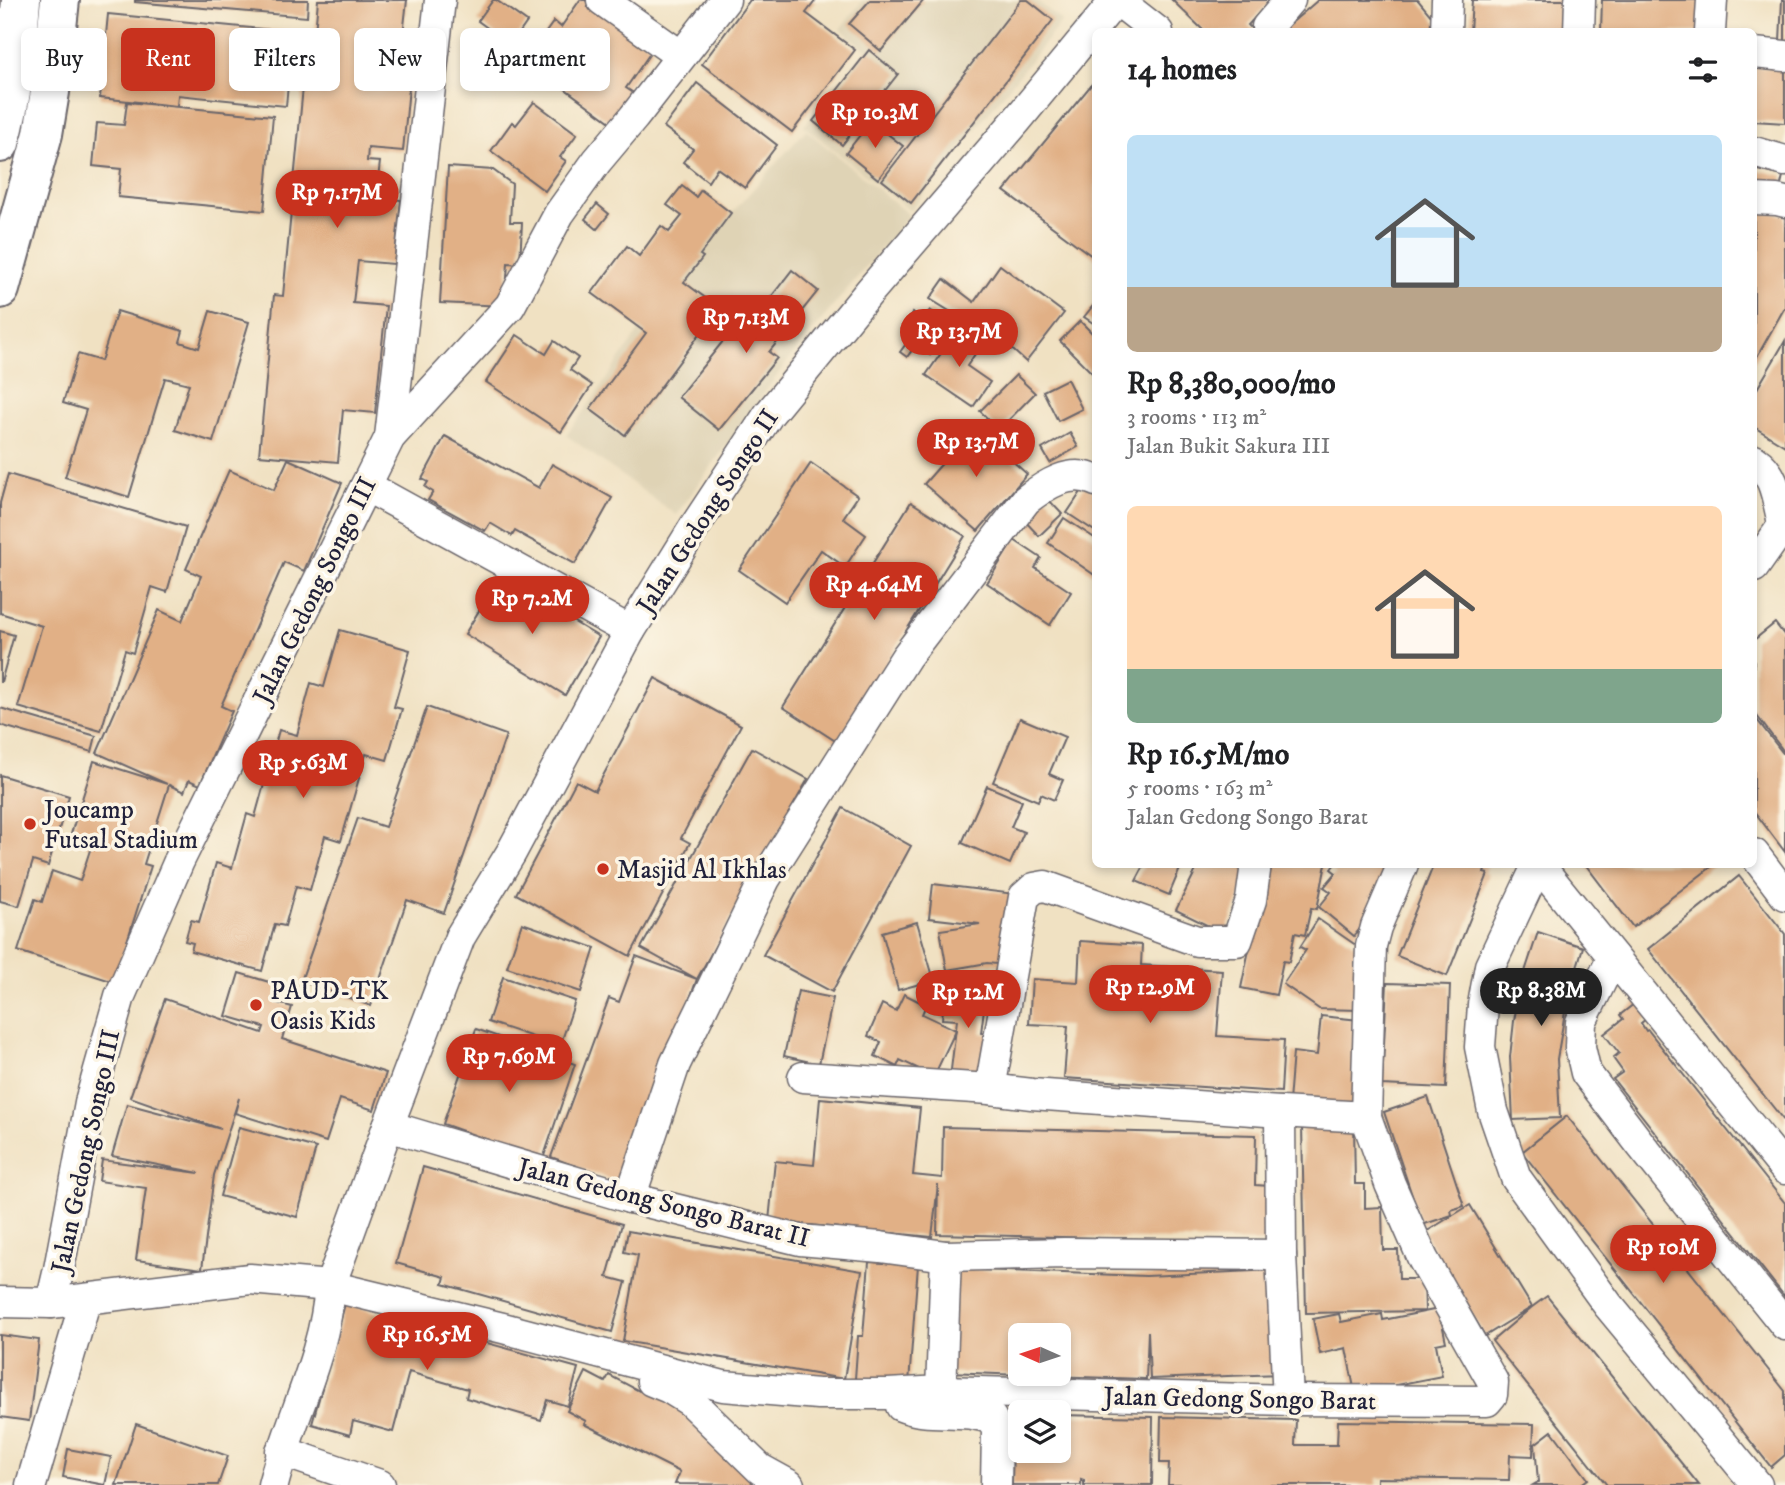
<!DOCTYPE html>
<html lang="en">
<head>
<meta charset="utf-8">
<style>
  body { margin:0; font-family:"IM FELL DW Pica",serif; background:#f6f6f6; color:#202124; height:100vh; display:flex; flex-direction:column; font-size:26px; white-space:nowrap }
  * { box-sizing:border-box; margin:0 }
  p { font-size:23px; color:#757577 }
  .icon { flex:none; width:38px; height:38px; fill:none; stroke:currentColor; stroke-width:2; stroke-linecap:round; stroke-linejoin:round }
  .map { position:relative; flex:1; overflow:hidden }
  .drawer { position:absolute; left:1092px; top:28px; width:665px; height:840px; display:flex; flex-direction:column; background:#fff; border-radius:10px; box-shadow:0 4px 10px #0003 }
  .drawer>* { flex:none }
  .top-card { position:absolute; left:21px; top:28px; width:665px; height:63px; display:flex; gap:14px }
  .needle { width:46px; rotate:273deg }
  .buttons { position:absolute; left:1008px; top:1323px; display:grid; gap:14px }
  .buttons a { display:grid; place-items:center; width:63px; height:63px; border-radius:10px; background:#fff; box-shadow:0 4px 10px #0003; font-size:35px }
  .price { position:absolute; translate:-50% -60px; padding:0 16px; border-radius:24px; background:#c8321e; color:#fff; font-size:23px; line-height:46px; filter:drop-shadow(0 2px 4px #0008) }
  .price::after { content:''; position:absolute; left:50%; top:42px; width:21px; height:16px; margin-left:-10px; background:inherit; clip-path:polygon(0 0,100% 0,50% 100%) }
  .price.selected { background:#222; color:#fff }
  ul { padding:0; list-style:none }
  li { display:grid; align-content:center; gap:14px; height:371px; padding:0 35px }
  li span { display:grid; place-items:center; height:217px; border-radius:10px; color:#555 }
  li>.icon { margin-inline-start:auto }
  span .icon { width:126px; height:126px; fill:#fffc; stroke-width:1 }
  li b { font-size:30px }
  h2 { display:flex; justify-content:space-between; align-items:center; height:84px; padding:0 35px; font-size:30px }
  .pill { padding:0 24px; border-radius:10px; background:#fff; box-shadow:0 4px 10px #0003; font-size:24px; line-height:63px }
  .pill.selected { background:#c8321e; color:#fff }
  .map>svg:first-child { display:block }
</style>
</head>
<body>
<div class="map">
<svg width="1785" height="1485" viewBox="0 0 1785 1485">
  <rect width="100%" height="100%" fill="#fcf5e5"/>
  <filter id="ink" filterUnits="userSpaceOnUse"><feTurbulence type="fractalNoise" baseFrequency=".0143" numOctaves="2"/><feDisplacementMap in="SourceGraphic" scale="14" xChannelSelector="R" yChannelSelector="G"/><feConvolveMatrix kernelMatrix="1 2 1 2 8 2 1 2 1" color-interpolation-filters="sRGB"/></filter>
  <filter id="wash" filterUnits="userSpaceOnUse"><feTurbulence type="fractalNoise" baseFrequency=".00686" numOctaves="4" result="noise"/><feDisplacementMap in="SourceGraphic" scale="28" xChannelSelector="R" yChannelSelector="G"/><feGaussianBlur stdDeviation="1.57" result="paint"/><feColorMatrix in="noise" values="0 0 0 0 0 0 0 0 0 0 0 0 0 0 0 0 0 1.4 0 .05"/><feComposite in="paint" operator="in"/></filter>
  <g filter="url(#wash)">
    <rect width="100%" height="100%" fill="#f0e1c2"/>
    <g fill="#dfd3b5">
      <polygon points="863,0 1036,0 1062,21 910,211 804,126 866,50 840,29"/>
      <polygon points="806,130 909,215 786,363 676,515 566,435 595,396 680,271"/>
    </g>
    <g id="blocks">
      <g fill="#e1b086">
        <polygon points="135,0 308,0 307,17 135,2"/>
        <polygon points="318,0 407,0 402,44 413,45 403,151 368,148 367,161 380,162 376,197 401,200 394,264 358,261 353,303 386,306 375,413 343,410 338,462 259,455 274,295 283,296 303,87 310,88"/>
        <polygon points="493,0 496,0 527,22 511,45 478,21"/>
        <polygon points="580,0 585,0 653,49 626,88 635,94 613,124 526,60 554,21 561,27"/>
        <polygon points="750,0 816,0 806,13 855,50 792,132 702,64"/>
        <polygon points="870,0 924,0 881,51 849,24"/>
        <polygon points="1021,0 1028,0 1053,20 911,203 882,180"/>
        <polygon points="1172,0 1271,0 1248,25 1255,32 1205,32"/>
        <polygon points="1318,0 1418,0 1441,28 1436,32 1281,32"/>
        <polygon points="1472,0 1574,0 1573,32 1470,32"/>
        <polygon points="1602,0 1701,0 1700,32 1601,32"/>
        <polygon points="1782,0 1785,0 1785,41 1780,41"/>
        <polygon points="108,14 293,32 286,106 178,95 177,106 100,98"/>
        <polygon points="493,38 528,66 518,79 483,50"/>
        <polygon points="869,50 898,74 842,145 813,121"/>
        <polygon points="1754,67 1785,69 1785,123 1754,121"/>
        <polygon points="1096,79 1096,259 1004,191"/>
        <polygon points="697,83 777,145 745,188 717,168 708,182 683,162 693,149 664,127"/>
        <polygon points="127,102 273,116 264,211 118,197 121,169 93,166 97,123 124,125"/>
        <polygon points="534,102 577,134 560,157 566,161 545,191 491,151 512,122 516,125"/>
        <polygon points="871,121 903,146 878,179 846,153"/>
        <polygon points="448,167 493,170 512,184 510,222 522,222 520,264 508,263 505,306 440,303"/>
        <polygon points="1754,169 1783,176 1779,193 1754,187"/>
        <polygon points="682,186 696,197 701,190 731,213 700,255 703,257 684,282 719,308 625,435 590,409 646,333 592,293 627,246 639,256 661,226 669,232 682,216 667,205"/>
        <polygon points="597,204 609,214 597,229 585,219"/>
        <polygon points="1755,212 1785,215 1785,307 1754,362 1754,215"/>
        <polygon points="1000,265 1064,313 1026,362 1014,351 930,299 944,279 974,302"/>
        <polygon points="792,270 818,291 769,352 777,358 719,430 678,397 736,325 744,332"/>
        <polygon points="1096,302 1096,325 1084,317"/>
        <polygon points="930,310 952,326 930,355 916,345 907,357 900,352 911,337 901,329 913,313 922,320"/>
        <polygon points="117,311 183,331 180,342 199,348 210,311 249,322 213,442 175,430 189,384 165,378 129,497 65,477 86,410 63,403 78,354 101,361"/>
        <polygon points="1080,321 1096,337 1096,370 1092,373 1060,341"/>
        <polygon points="958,329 981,345 967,366 990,382 973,407 926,375"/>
        <polygon points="517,335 546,354 554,341 578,358 570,370 592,385 561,432 486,382"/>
        <polygon points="1785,341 1785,446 1754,427 1754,394"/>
        <polygon points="1016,375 1035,393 999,430 980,411"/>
        <polygon points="1067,379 1082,409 1058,421 1043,391"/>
        <polygon points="974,427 1027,474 978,531 924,484"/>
        <polygon points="1070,433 1078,447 1050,463 1042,449"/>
        <polygon points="445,436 539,488 552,464 612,498 575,564 515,531 512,536 490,523 485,531 428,500 433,492 425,487 428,482 422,479"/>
        <polygon points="288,459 342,483 304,571 284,562 221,706 232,711 200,785 189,780 184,792 169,785 144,864 151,866 114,982 18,951 35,899 42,902 52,871 80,881 91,847 69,840 94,761 167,784 97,753 159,610 182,621 201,576 186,569 229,470 274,490"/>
        <polygon points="811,463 858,496 843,518 866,535 845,567 821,550 785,602 739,570"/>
        <polygon points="8,474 186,527 167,592 152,587 133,653 125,650 101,731 18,707 42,626 0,613 0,503"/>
        <polygon points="1085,486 1096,493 1096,532 1067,513"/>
        <polygon points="1046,497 1062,514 1039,536 1023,519"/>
        <polygon points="911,502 965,536 837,742 783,707"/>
        <polygon points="1064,518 1096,539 1096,576 1048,543"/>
        <polygon points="1014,540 1041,558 1035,568 1071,592 1050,625 987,583"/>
        <polygon points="499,577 599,637 565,695 465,634"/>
        <polygon points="1775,623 1785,636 1785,753 1754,712 1754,640"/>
        <polygon points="340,630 410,650 394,707 402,709 387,760 366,754 341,841 325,836 310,890 296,886 285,926 275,924 262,971 191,951 193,943 185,941 191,920 199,922 216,863 232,868 247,814 255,817 279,730 297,735 311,683 324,687"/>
        <polygon points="0,631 14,635 1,682 0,682"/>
        <polygon points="655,678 741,725 681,838 690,843 630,956 516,894 576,781 595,791"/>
        <polygon points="427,707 506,735 444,913 407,900 371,1006 301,981 358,818 385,827"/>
        <polygon points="0,708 96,736 92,752 0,725"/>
        <polygon points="1754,716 1785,756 1785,852 1754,811"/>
        <polygon points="1020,718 1065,737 1049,774 1063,780 1054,800 1041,794 1038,801 993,782"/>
        <polygon points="752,748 808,779 697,979 623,1184 551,1157 609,998 619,1002 636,956 697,979 641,948"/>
        <polygon points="0,775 69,796 48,866 33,861 19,906 0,901"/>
        <polygon points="987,786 1022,801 1011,827 1024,832 1010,864 962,843"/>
        <polygon points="843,808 911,846 832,992 763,955"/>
        <polygon points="1145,864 1182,864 1169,895 1136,881"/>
        <polygon points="1199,864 1241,864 1251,870 1225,934 1176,910"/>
        <polygon points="1267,864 1326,864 1317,909 1311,908 1305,935 1295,933 1289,962 1283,961 1276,995 1241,988"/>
        <polygon points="1335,864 1393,864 1384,882 1370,900 1377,907 1354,936 1319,907 1331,892 1324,887 1336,873 1331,869"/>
        <polygon points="1434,864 1487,864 1484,873 1488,874 1447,976 1397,956"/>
        <polygon points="1585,864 1715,864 1633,927"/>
        <polygon points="1739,876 1785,934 1785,1122 1648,949"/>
        <polygon points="933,884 1015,894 1006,965 987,963 947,970 940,930 980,924 929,918"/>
        <polygon points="1318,919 1360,948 1360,1010 1319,1009 1283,984 1306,950 1300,947"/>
        <polygon points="917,922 934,980 898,990 882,932"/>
        <polygon points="522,923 595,948 581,992 507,967"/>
        <polygon points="1538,932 1583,947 1567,1000 1557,1059 1560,1118 1513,1120 1510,1057 1514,1021 1520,987"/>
        <polygon points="1080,941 1142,945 1141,965 1222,970 1217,1036 1284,1040 1281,1092 1064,1078 1068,1026 1029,1024 1032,979 1078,982"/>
        <polygon points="239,973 279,985 274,1002 292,1007 282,1039 386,1073 374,1110 340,1099 326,1142 235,1113 239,1098 214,1175 202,1269 136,1260 146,1188 99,1181 102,1160 199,1173 112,1156 127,1104 221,1129 130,1097 165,999 262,1033 264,1027 226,1016"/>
        <polygon points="503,977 575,1001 560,1046 488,1022"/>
        <polygon points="946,980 987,985 981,1033 992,1035 986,1082 950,1078 957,1020 942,1019"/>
        <polygon points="1387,983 1450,985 1446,1088 1382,1085"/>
        <polygon points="798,991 833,998 819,1064 784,1056"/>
        <polygon points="904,994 926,1005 922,1014 956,1030 934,1076 900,1060 897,1067 875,1056 881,1042 868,1036 882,1004 896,1011"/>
        <polygon points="1639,1000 1651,1015 1641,1023 1646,1031 1648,1030 1785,1203 1785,1297 1613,1079 1623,1072 1613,1058 1619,1053 1604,1034 1623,1019 1620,1015"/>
        <polygon points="1321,1016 1359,1020 1354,1108 1289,1102 1293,1052 1317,1055"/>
        <polygon points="476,1029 575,1064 543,1159 443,1124"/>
        <polygon points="1428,1097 1464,1206 1451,1210 1452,1215 1422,1225 1384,1112"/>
        <polygon points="820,1098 920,1108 913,1175 942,1178 943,1127 1256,1135 1255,1185 1270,1186 1268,1242 937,1234 938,1184 932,1237 769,1221 775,1161 814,1165"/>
        <polygon points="1567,1116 1785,1391 1785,1455 1771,1467 1522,1152"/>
        <polygon points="1354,1124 1355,1184 1365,1184 1365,1208 1382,1207 1383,1250 1398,1250 1399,1279 1424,1279 1425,1311 1306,1313 1302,1126"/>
        <polygon points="239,1127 316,1148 297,1217 220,1196"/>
        <polygon points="423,1167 622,1224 607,1277 626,1282 612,1332 443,1284 445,1277 396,1263"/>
        <polygon points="1470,1205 1532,1307 1547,1296 1699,1485 1607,1485 1492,1341 1532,1307 1485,1336 1424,1233"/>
        <polygon points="628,1231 862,1271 844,1379 623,1341 638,1255 624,1252"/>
        <polygon points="869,1262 918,1265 909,1383 855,1379 858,1336 863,1336"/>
        <polygon points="954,1269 1146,1276 1276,1270 1280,1374 1150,1379 1148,1331 1146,1379 1048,1376 1048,1374 1059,1374 1059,1335 1020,1335 1020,1375 950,1372"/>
        <polygon points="345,1304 578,1368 568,1406 547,1400 541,1420 466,1398 468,1389 409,1372 393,1432 353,1421 350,1435 312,1424"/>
        <polygon points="1439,1309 1446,1342 1436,1344 1442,1376 1355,1393 1346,1348 1320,1354 1313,1319 1339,1314 1341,1322 1382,1314 1383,1320"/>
        <polygon points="0,1335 39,1340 29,1421 0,1417"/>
        <polygon points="586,1372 605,1382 609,1375 639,1391 642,1385 679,1404 779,1485 675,1484 680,1472 584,1424 586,1421 567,1411"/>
        <polygon points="1059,1415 1153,1417 1152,1485 1084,1485 1084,1480 1081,1479 1081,1485 1012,1485 1013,1448 1020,1448 1020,1451 1059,1451"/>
        <polygon points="1161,1417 1296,1420 1295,1445 1337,1445 1338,1421 1534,1424 1533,1456 1510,1455 1509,1480 1377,1478 1377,1485 1168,1485 1169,1463 1160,1463"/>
        <polygon points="136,1424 228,1456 218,1485 116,1485"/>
        <polygon points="1552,1431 1588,1479 1580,1485 1533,1485 1538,1482 1535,1444"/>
        <polygon points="68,1449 111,1457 105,1485 63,1477"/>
      </g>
    </g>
  </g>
  <g filter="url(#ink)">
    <use href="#blocks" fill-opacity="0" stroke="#6a656a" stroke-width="2"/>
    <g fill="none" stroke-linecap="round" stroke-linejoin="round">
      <defs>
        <g id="minor">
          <polyline points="602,0 681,56"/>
          <polyline points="1117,0 1158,32"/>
          <polyline points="1267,27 1290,0"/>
          <polyline points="1446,32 1447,0"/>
          <polyline points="1579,32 1580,0"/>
          <polyline points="1710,32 1712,0"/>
          <polyline points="1754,53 1785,56"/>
          <polyline points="1754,152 1785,161"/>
          <polyline points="1754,199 1777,200 1785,202"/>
          <polyline points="390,437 440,0"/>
          <path d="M 1754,460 C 1778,475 1777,505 1785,530"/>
          <polyline points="366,486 630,631"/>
          <polyline points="1754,567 1785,523"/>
          <polyline points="1754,854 1785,895"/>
          <polyline points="1538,864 1490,966 1483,1005 1480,1047 1493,1111 1516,1178 1608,1305 1757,1485"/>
          <polyline points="1538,864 1785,1169"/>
          <polyline points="1613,957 1581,1022 1580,1047 1586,1073 1641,1145 1785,1325"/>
          <polyline points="803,1077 990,1089 1032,1094 1280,1112 1366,1117"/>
          <polyline points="990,1089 1024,897 1034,888 1045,886 1197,941 1237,941 1251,900 1256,864"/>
          <polyline points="1280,1112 1281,1255 1288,1400"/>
          <polyline points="388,1126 630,1198 800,1240 880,1247 946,1256 1064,1253 1281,1255"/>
          <path d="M 630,1198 L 675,1064 L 765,879 L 906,657 L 1026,500 C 1044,486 1071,467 1096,481"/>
          <polyline points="0,1302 51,1303 250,1279 330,1286 503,1328 723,1386 818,1394 888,1394 941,1391 1288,1400 1487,1401 1492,1395 1493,1382 1423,1259 1390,1184 1366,1117 1371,946 1376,927 1403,864"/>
          <polyline points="51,1303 59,1269 91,1098 120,996 179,861 390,437 510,306 559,214 597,161 634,117 725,0"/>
          <polyline points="652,1381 669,1388 690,1401 760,1469 789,1485"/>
          <polyline points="941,1391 946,1256"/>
          <path d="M 901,1406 C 930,1418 962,1407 992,1419 L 997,1430 L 996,1485"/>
          <polyline points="281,1451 380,1485"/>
          <polyline points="31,1485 86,1299"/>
          <path d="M 273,1485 C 290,1418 325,1356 330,1286 L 388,1126 L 460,937 L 511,853 L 630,631 L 697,523 L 769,414 L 870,291 L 1017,120 L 1116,0"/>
        </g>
        <g id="tertiary">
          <path d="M 0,143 C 13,96 17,48 21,0"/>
          <polyline points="0,289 43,134 50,92 60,0"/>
        </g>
      </defs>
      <use href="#minor" stroke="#6a656a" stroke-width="33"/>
      <use href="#tertiary" stroke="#6a656a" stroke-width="42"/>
      <use href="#minor" stroke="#fff" stroke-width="30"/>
      <use href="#tertiary" stroke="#fff" stroke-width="38"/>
    </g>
  </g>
  <g fill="#c8321e" stroke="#fcf5e5" stroke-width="2.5">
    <circle cx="30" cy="824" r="7"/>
    <circle cx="603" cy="869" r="7"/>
    <circle cx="256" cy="1005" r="7"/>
  </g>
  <g text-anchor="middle" stroke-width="7" stroke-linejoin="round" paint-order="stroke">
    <g font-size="26" fill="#22223b" stroke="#fcf5e5">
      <text transform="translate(707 511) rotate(-57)" y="9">Jalan Gedong Songo II</text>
      <text transform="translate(314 590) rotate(-64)" y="9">Jalan Gedong Songo III</text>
      <text transform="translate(85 1151) rotate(-78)" y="9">Jalan Gedong Songo III</text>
      <text transform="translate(664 1202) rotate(14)" y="9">Jalan Gedong Songo Barat II</text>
      <text transform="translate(1240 1398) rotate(1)" y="9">Jalan Gedong Songo Barat</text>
    </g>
    <g font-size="26" fill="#22223b" stroke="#fcf5e5" text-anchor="start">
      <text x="44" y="818">Joucamp<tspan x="44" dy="30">Futsal Stadium</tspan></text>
      <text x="617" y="878">Masjid Al Ikhlas</text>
      <text x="270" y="999">PAUD-TK<tspan x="270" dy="30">Oasis Kids</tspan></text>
    </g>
  </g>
</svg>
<div class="buttons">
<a><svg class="needle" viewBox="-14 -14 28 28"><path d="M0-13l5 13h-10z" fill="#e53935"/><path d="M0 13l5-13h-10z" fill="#757577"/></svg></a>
<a><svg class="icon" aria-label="layers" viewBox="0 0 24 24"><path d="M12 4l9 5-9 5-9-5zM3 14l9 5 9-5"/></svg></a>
</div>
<b class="price" style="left:875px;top:150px">Rp 10.3M</b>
<b class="price" style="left:337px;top:230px">Rp 7.17M</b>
<b class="price" style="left:746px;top:355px">Rp 7.13M</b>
<b class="price" style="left:959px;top:369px">Rp 13.7M</b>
<b class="price" style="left:976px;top:479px">Rp 13.7M</b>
<b class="price" style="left:874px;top:622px">Rp 4.64M</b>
<b class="price" style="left:532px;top:636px">Rp 7.2M</b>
<b class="price" style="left:303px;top:800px">Rp 5.63M</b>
<b class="price" style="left:1150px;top:1025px">Rp 12.9M</b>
<b class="price selected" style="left:1541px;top:1028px">Rp 8.38M</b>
<b class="price" style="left:968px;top:1030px">Rp 12M</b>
<b class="price" style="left:509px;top:1094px">Rp 7.69M</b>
<b class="price" style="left:1663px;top:1285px">Rp 10M</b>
<b class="price" style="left:427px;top:1372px">Rp 16.5M</b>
<div class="top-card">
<a class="pill">Buy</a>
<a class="pill selected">Rent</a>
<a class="pill">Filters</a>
<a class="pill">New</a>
<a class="pill">Apartment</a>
</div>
<section class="drawer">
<h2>14 homes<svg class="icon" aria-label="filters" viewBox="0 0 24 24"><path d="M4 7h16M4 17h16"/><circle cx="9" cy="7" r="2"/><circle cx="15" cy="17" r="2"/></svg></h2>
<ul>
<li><span style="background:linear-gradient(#bfe0f5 70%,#b9a48a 0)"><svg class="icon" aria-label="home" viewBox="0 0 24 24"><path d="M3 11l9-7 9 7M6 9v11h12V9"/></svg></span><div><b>Rp 8,380,000/mo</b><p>3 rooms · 113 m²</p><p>Jalan Bukit Sakura III</p></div></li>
<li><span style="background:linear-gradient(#ffd9b3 75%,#7fa58c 0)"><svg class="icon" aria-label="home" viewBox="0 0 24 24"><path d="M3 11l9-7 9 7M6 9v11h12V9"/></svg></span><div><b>Rp 16.5M/mo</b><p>5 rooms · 163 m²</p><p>Jalan Gedong Songo Barat</p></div></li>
</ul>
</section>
</div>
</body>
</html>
